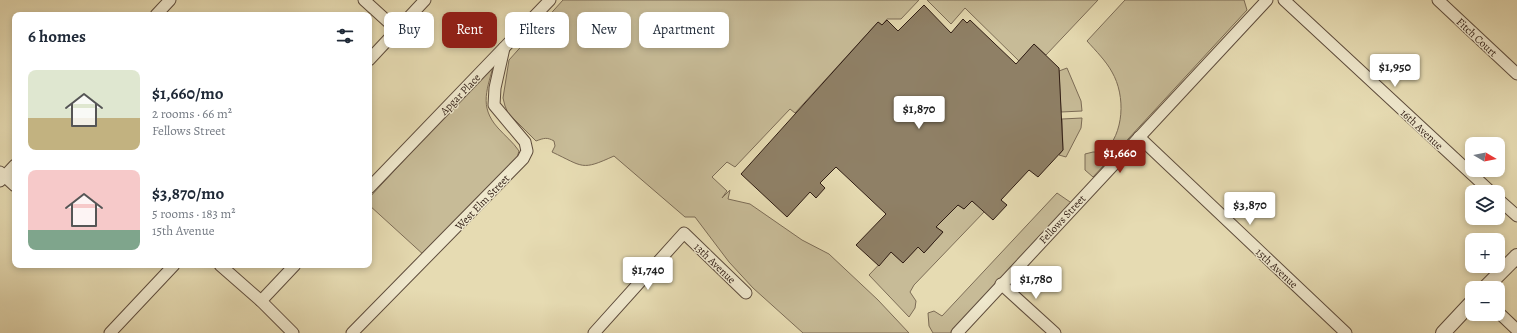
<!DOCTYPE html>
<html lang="en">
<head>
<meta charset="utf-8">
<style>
  body { margin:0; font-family:Alegreya,serif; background:#f6f6f7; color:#1f2937; height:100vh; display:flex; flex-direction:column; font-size:15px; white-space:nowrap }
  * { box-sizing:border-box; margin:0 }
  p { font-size:13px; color:#747a83 }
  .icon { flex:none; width:22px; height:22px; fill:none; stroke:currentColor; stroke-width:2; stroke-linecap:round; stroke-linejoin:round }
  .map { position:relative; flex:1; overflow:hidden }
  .sheet { position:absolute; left:12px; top:12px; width:360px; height:256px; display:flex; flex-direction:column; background:#fff; border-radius:8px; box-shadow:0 2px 6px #0003 }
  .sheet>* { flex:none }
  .hud { position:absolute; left:384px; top:12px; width:380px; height:36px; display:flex; gap:8px }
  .needle { width:26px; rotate:100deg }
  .controls { position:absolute; left:1465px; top:137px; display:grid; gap:8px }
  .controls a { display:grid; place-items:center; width:40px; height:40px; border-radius:8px; background:#fff; box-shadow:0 2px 6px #0003; font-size:20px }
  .price { position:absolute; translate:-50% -34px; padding:0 9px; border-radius:4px; background:#fff; color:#222; font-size:13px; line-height:26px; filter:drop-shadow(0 1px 2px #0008) }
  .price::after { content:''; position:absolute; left:50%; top:24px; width:12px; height:9px; margin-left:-6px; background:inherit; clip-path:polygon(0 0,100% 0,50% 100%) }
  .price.current { background:#8f2418; color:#fff }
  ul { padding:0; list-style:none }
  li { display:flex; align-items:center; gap:12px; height:100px; padding:0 16px }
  li span { display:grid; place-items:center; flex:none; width:112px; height:80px; border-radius:8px; color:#555 }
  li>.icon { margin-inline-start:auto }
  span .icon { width:48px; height:48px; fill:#fffc; stroke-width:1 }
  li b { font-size:17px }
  h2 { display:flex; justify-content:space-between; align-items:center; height:48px; padding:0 16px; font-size:17px }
  .pill { padding:0 14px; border-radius:8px; background:#fff; box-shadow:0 2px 6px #0003; font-size:14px; line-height:36px }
  .pill.current { background:#8f2418; color:#fff }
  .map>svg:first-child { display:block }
</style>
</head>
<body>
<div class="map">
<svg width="1517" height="333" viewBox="0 0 1517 333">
  <rect width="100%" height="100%" fill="#e6dbb2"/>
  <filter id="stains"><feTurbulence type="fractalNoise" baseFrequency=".005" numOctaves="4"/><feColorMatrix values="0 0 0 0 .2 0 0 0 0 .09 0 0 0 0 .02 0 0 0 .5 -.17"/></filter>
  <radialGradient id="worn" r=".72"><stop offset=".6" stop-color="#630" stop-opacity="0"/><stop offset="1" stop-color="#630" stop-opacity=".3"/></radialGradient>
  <g fill="#c7bb97" stroke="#7c6c56">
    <path d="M 563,0 L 919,0 L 901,19 L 887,19 L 882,25 L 878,22 L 795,113 L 790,109 L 735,167 L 727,162 L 712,177 L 727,191 L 722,198 L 730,190 L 728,199 L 750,204 L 802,240 L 829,254 L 878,300 L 909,333 L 803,333 L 753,288 L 729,262 L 695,217 L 685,217 L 614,156 C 581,171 584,167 552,152 L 555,146 L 554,141 C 547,137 544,138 536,141 L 508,113 L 505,106 L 503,98 L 509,60 Z"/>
    <polygon points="927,0 1098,0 1046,55 1034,44 1019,61 965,8 951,24"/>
    <path d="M 1125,0 L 1244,0 L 1247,10 L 1093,177 L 1085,170 L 1085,154 L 1093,152 L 1104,152 C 1124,134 1126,96 1112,72 C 1106,61 1096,51 1087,41 Z"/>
    <path d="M 494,63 C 488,88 478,106 498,128 C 505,136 513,142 519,151 L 516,161 L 425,256 L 369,205 L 369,198 Z"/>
    <polygon points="1067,68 1081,101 1082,111 1061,112 1059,71"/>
    <polygon points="1082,118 1081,128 1066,157 1059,155 1063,150 1062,119"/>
    <polygon points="1057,193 1073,204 956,333 933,333 929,326 928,313 934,311 942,316"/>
    <polygon points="972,201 985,211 914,285 910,292 916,301 915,308 909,317 869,275 891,252 903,263 918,247 924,253 943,232 936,227 958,205 964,209"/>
  </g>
  <polygon fill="#8f8066" stroke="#301d14" points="924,5 951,33 963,19 967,23 970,20 1016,64 1034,44 1059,68 1063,150 1038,177 1029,170 1001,200 1007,205 993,220 972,201 964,209 958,205 936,227 943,232 924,253 918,247 903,263 891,252 879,266 856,245 886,214 836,167 820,183 825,188 816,198 810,192 787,217 741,174 878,22 882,25 887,20 898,31"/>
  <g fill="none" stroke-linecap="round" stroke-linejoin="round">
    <defs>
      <g id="minor">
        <polyline points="364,0 397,30"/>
        <polyline points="1284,0 1491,192"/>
        <polyline points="1438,0 1517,74"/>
        <polyline points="156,15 170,0"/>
        <polyline points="369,60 425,0"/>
        <polyline points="1139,137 1346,333"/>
        <polyline points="0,172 15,186"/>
        <polyline points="0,181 15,165"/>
        <polyline points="369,188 550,0"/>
        <polyline points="1498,199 1517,216"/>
        <polyline points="220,265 261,301 293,333"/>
        <polyline points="1001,284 1055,333"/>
        <polyline points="261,301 295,265"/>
        <polyline points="1498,312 1517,330"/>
        <polyline points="110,333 174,265"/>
        <polyline points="352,333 523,159 527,151 525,142 494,105 495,88 504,48"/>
        <polyline points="594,333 684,233 746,293"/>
        <polyline points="957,333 1267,0"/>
      </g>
      <g id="tertiary">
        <polyline points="1485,288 1517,256"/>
        <polyline points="1443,333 1472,302"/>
      </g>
    </defs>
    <use href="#minor" stroke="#5e4c3c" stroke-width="13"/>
    <use href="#tertiary" stroke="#5e4c3c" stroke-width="16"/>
    <use href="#minor" stroke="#efe8cd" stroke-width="11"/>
    <use href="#tertiary" stroke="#efe8cd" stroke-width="14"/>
  </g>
  <g text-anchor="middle" stroke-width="3" stroke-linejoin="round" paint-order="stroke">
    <g font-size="11" fill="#301d14" stroke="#efe8cd">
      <text transform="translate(1477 37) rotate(43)" y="4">Fitch Court</text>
      <text transform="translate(460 94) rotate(-46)" y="4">Apgar Place</text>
      <text transform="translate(1422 129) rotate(43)" y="4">16th Avenue</text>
      <text transform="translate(482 202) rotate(-46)" y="4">West Elm Street</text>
      <text transform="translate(1062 219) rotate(-47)" y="4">Fellows Street</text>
      <text transform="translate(715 263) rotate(44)" y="4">13th Avenue</text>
      <text transform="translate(1277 268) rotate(43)" y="4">15th Avenue</text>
    </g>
  </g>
  <rect width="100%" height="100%" filter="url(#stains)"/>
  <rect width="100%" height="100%" fill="url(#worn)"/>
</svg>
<div class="controls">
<a><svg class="needle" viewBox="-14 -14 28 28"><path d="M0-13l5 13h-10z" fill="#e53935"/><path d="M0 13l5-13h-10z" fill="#747a83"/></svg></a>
<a><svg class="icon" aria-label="layers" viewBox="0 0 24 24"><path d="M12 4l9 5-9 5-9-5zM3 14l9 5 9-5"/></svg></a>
<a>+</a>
<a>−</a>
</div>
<b class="price" style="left:1395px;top:88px">$1,950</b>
<b class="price" style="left:919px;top:130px">$1,870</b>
<b class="price current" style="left:1120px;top:174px">$1,660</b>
<b class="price" style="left:1250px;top:226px">$3,870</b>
<b class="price" style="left:648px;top:291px">$1,740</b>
<b class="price" style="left:1036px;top:300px">$1,780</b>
<div class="hud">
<a class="pill">Buy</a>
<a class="pill current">Rent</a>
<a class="pill">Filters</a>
<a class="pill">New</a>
<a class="pill">Apartment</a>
</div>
<section class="sheet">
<h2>6 homes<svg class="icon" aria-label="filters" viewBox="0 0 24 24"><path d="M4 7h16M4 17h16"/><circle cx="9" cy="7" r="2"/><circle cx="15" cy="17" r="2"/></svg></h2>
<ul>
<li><span style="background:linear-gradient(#dfe7d0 60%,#c2b280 0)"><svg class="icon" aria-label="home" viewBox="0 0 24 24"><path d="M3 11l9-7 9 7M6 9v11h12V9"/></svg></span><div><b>$1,660/mo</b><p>2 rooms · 66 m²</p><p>Fellows Street</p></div></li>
<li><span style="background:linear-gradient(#f6c9c9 75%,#7fa58c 0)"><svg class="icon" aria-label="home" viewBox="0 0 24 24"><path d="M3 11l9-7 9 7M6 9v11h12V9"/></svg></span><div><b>$3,870/mo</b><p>5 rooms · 183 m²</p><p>15th Avenue</p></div></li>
</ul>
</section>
</div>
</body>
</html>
